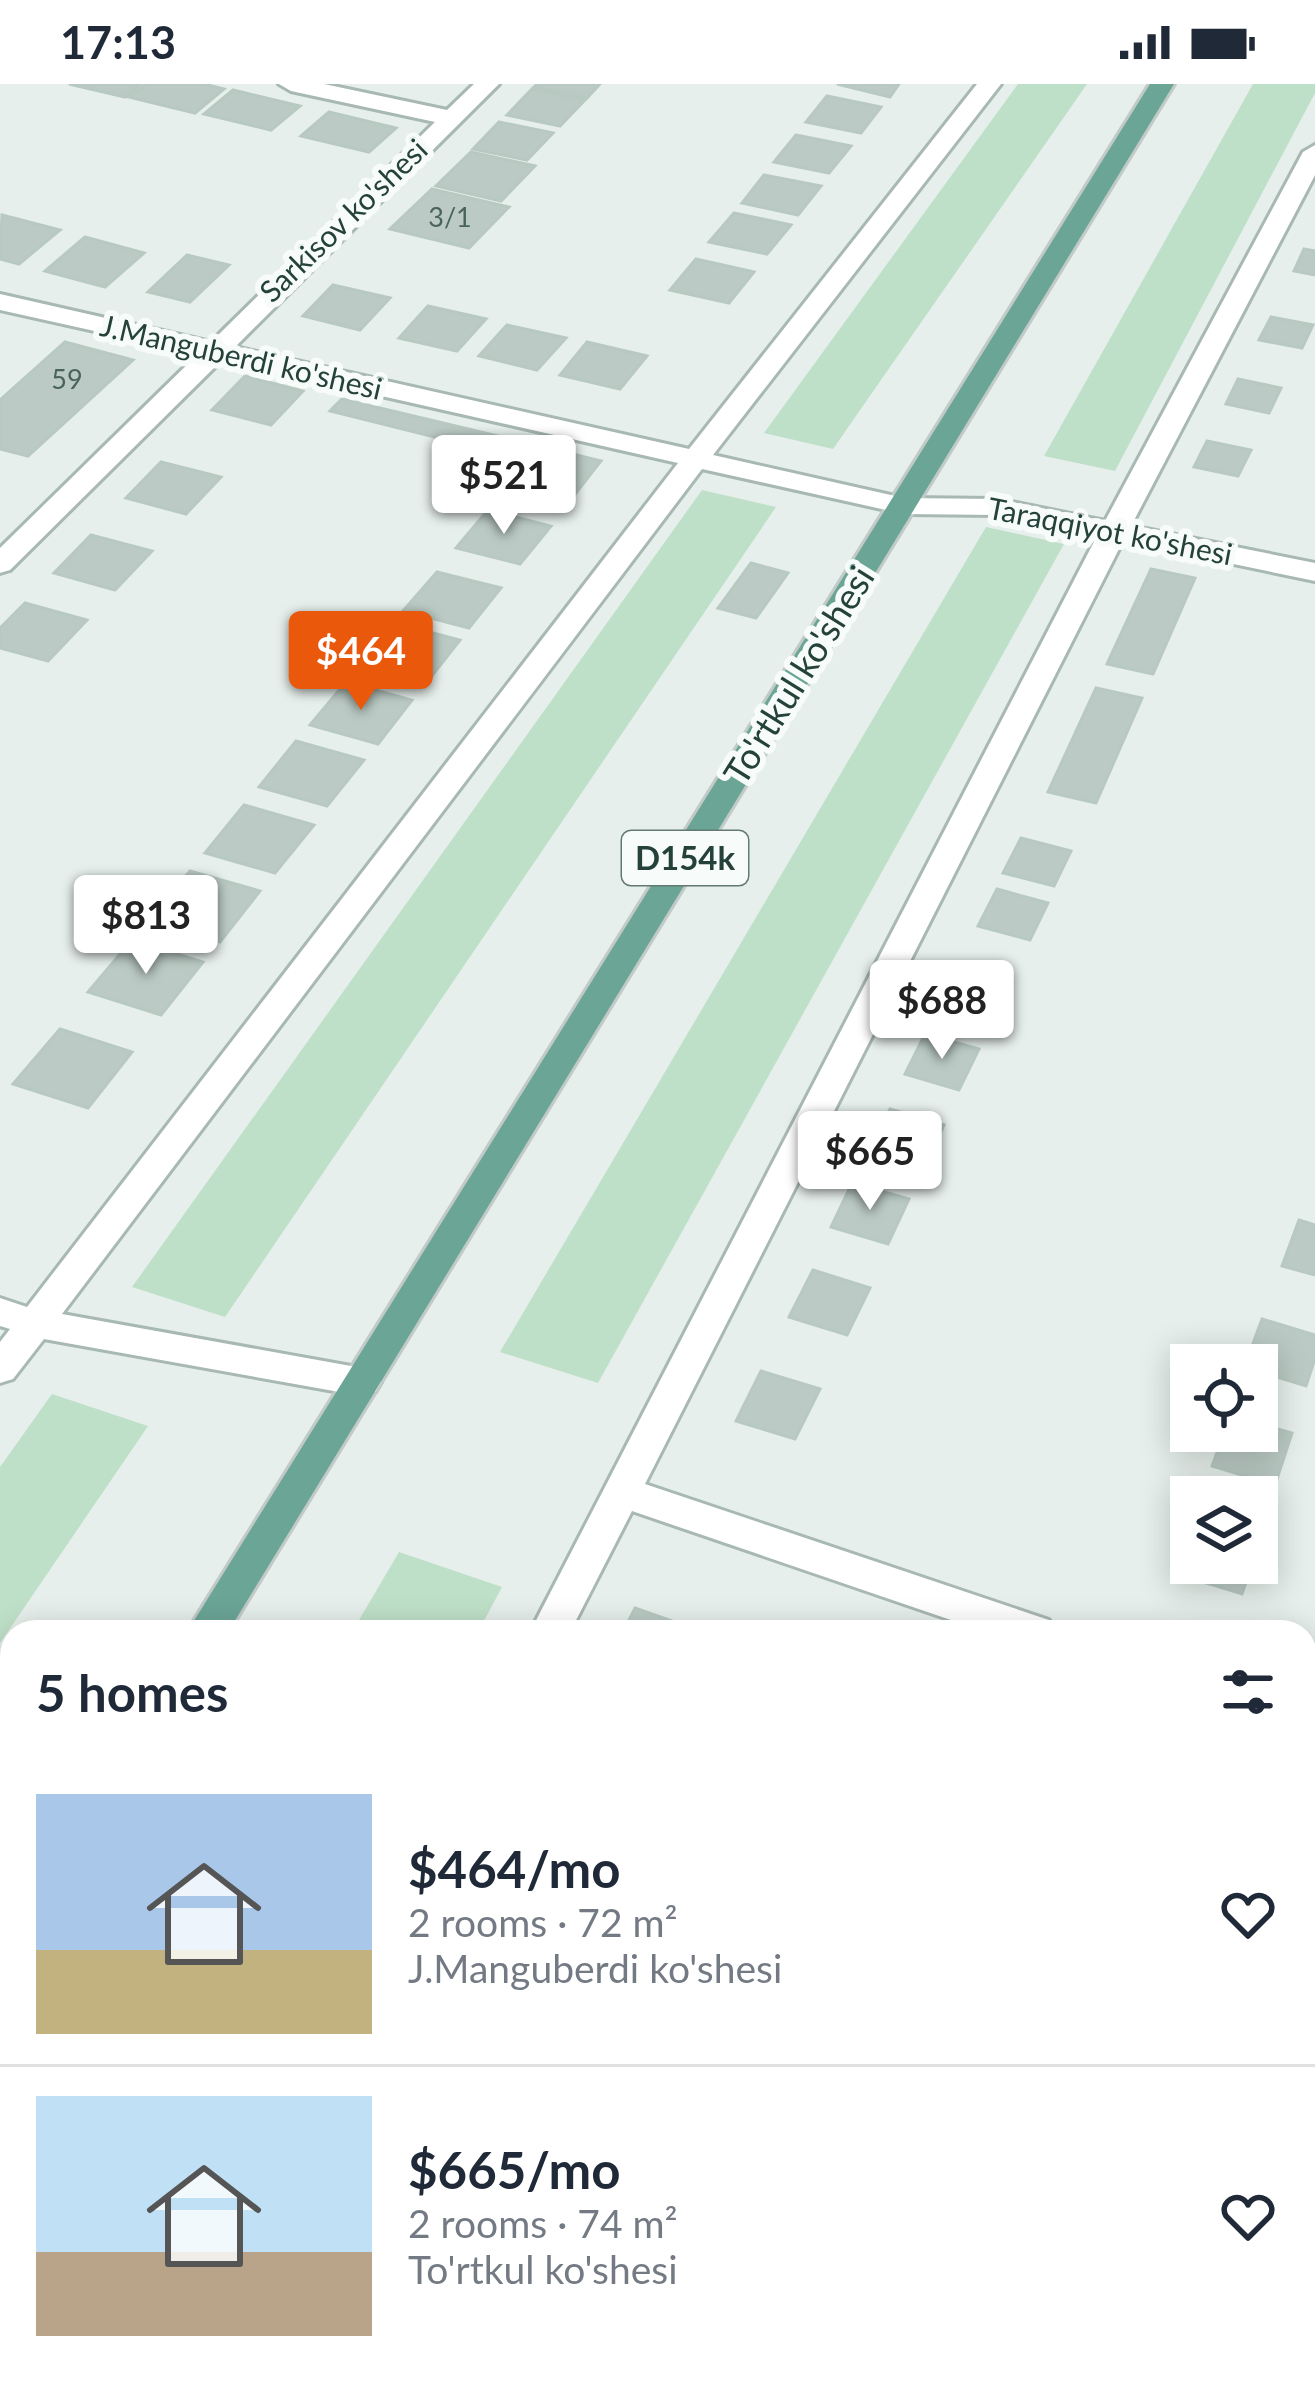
<!DOCTYPE html>
<html lang="en">
<head>
<meta charset="utf-8">
<style>
  body { margin:0; font-family:Lato,sans-serif; background:#f2f2f3; color:#1f2937; height:100vh; display:flex; flex-direction:column; font-size:45px; white-space:nowrap }
  * { box-sizing:border-box; margin:0 }
  p { font-size:39px; color:#747a83 }
  .icon { flex:none; width:66px; height:66px; fill:none; stroke:currentColor; stroke-width:2; stroke-linecap:round; stroke-linejoin:round }
  .map { position:relative; flex:1; overflow:hidden }
  .side { position:absolute; left:0px; top:1536px; width:1317px; height:768px; display:flex; flex-direction:column; background:#fff; border-radius:36px 36px 0 0; box-shadow:0 6px 30px #0003 }
  .side>* { flex:none }
  .fabs { position:absolute; left:1170px; top:1260px; display:grid; gap:24px }
  .fabs a { display:grid; place-items:center; width:108px; height:108px; border-radius:0px; background:#fff; box-shadow:0 6px 30px #0003; font-size:60px }
  .price { position:absolute; translate:-50% -102px; padding:0 27px; border-radius:12px; background:#fff; color:#222; font-size:39px; line-height:78px; filter:drop-shadow(0 3px 6px #0008) }
  .price::after { content:''; position:absolute; left:50%; top:72px; width:36px; height:27px; margin-left:-18px; background:inherit; clip-path:polygon(0 0,100% 0,50% 100%) }
  .price.active { background:#ea580c; color:#fff }
  ul { padding:0; list-style:none }
  li { display:flex; align-items:center; gap:36px; height:300px; padding:0 36px }
  li+li { border-top:3px solid #e0e1e3 }
  li span { display:grid; place-items:center; flex:none; width:336px; height:240px; border-radius:0px; color:#555 }
  li>.icon { margin-inline-start:auto }
  span .icon { width:144px; height:144px; fill:#fffc; stroke-width:1 }
  li b { font-size:51px }
  h2 { display:flex; justify-content:space-between; align-items:center; height:144px; padding:0 36px; font-size:51px }
  .status { display:flex; justify-content:space-between; align-items:center; height:84px; padding:0 60px; background:#fff; direction:ltr }
  .status svg { height:33px; fill:currentColor }
  .map>svg:first-child { display:block }
</style>
</head>
<body>
<div class="status"><b>17:13</b><svg viewBox="0 0 49 12"><path d="M0 12V9h3v3zM5 12V6h3v6zM10 12V3h3v9zM15 12V0h3v12zM26 1h20v11H26zM47 4h2v5h-2z"/></svg></div>
<div class="map">
<svg width="1315" height="2304" viewBox="0 0 1315 2304">
  <rect width="100%" height="100%" fill="#e6efeb"/>
  <g fill="#bfe0c8">
    <polygon points="1018,0 1087,0 833,365 764,349"/>
    <polygon points="1253,0 1315,0 1315,9 1115,387 1044,372"/>
    <polygon points="702,406 776,423 225,1233 132,1203"/>
    <polygon points="986,443 1064,460 598,1299 500,1268"/>
    <polygon points="52,1310 148,1342 0,1559 0,1383"/>
    <polygon points="399,1468 502,1503 478,1548 352,1548"/>
    <polygon points="12,2129 12,2292 68,2292 62,2304 0,2304 0,2149"/>
  </g>
  <g fill="#bbcac4" stroke="#b8c9c2" stroke-width="3">
    <polygon points="69,0 141,0 125,13"/>
    <polygon points="146,0 204,0 224,5 195,29 129,13"/>
    <polygon points="537,0 600,0 587,14 534,3"/>
    <polygon points="837,0 899,0 890,13"/>
    <polygon points="532,5 585,16 560,42 507,31"/>
    <polygon points="233,6 300,22 271,46 204,30"/>
    <polygon points="827,12 881,23 861,49 806,38"/>
    <polygon points="329,28 396,44 369,68 301,52"/>
    <polygon points="499,38 553,49 527,76 473,65"/>
    <polygon points="796,51 851,62 829,89 774,78"/>
    <polygon points="471,68 535,82 501,117 436,102"/>
    <polygon points="764,91 821,102 798,131 742,119"/>
    <polygon points="432,105 509,123 469,164 390,145"/>
    <polygon points="734,129 791,141 767,170 709,158"/>
    <polygon points="2,131 60,146 19,180 0,175"/>
    <polygon points="85,153 144,169 105,203 45,187"/>
    <polygon points="1304,165 1315,167 1315,191 1294,187"/>
    <polygon points="187,171 229,181 190,218 148,208"/>
    <polygon points="696,175 754,188 729,219 670,206"/>
    <polygon points="333,201 390,214 360,246 303,232"/>
    <polygon points="428,222 486,235 457,267 399,254"/>
    <polygon points="1271,233 1313,241 1302,264 1259,256"/>
    <polygon points="507,241 566,254 537,286 479,272"/>
    <polygon points="65,258 133,276 28,372 0,365 0,316"/>
    <polygon points="587,258 647,272 620,305 560,291"/>
    <polygon points="245,292 303,307 271,341 212,326"/>
    <polygon points="1238,295 1281,304 1269,329 1226,320"/>
    <polygon points="342,315 506,354 495,368 330,327"/>
    <polygon points="1207,357 1251,366 1238,392 1194,383"/>
    <polygon points="539,362 601,377 572,414 510,398"/>
    <polygon points="161,378 221,393 186,430 126,414"/>
    <polygon points="488,426 551,442 520,480 456,464"/>
    <polygon points="91,451 152,467 115,506 54,489"/>
    <polygon points="751,479 788,489 756,534 718,524"/>
    <polygon points="1151,485 1195,494 1153,590 1107,580"/>
    <polygon points="437,488 501,504 469,544 403,527"/>
    <polygon points="25,519 87,536 48,577 0,564 0,544"/>
    <polygon points="395,539 460,556 427,598 360,581"/>
    <polygon points="346,598 412,616 378,660 310,641"/>
    <polygon points="1096,604 1142,614 1096,719 1048,708"/>
    <polygon points="296,657 364,676 327,722 259,703"/>
    <polygon points="244,721 314,741 275,789 205,769"/>
    <polygon points="1021,754 1071,767 1054,802 1003,789"/>
    <polygon points="190,787 260,807 220,858 148,836"/>
    <polygon points="997,805 1048,819 1030,856 978,842"/>
    <polygon points="132,856 203,878 161,931 88,908"/>
    <polygon points="959,885 1012,899 993,938 940,923"/>
    <polygon points="60,945 132,968 88,1024 13,1000"/>
    <polygon points="925,950 979,965 959,1006 905,990"/>
    <polygon points="890,1025 944,1041 924,1083 868,1067"/>
    <polygon points="852,1099 909,1115 888,1160 831,1143"/>
    <polygon points="1299,1136 1315,1141 1315,1191 1282,1182"/>
    <polygon points="813,1186 870,1204 847,1251 789,1233"/>
    <polygon points="1262,1235 1315,1251 1315,1275 1306,1302 1257,1287 1257,1281 1245,1281"/>
    <polygon points="761,1287 820,1305 795,1355 736,1337"/>
    <polygon points="1257,1339 1292,1349 1275,1401 1212,1382 1225,1347 1257,1347"/>
    <polygon points="1191,1451 1191,1479 1253,1479 1242,1510 1177,1490"/>
    <polygon points="635,1524 697,1546 623,1548"/>
    <polygon points="1312,2186 1315,2187 1315,2276 1305,2273 1305,2214"/>
    <polygon points="874,2292 946,2292 960,2298 958,2304 869,2304"/>
  </g>
  <g fill="none" stroke-linecap="round" stroke-linejoin="round">
    <defs>
      <g id="street">
        <polygon points="279,0 324,0 447,26 474,0 499,0 235,263 689,365 977,0 1001,0 713,371 904,414 997,415 1105,437 1303,68 1315,61 1315,91 1131,442 1315,479 1315,497 1123,457 645,1400 1049,1536 1055,1548 986,1548 632,1427 570,1548 530,1548 1097,452 997,431 904,430 702,385 62,1230 362,1284 375,1288 381,1298 375,1308 362,1312 44,1255 13,1295 0,1299 0,1258 10,1245 0,1242 0,1214 27,1223 678,379 222,276 10,486 0,489 0,464 198,270 0,226 0,210 211,258 435,38 291,7"/>
        <polygon points="1305,1622 1315,1625 1315,1661 1305,1657"/>
        <polygon points="1315,1663 1315,1733 1305,1736 1305,1667"/>
        <polygon points="139,2292 188,2292 183,2304 134,2304"/>
        <polygon points="1128,2292 1176,2292 1173,2304 1125,2304"/>
      </g>
      <g id="primary">
        <polygon points="1150,0 1174,0 228,1548 187,1548"/>
        <polygon points="12,1845 12,1899 0,1904 0,1850"/>
      </g>
    </defs>
    <use href="#street" stroke="#a8b8b2" stroke-width="6"/>
    <use href="#primary" stroke="#c2cac8" stroke-width="6"/>
    <use href="#street" fill="#fff" fill-rule="evenodd"/>
    <use href="#primary" fill="#6aa596" fill-rule="evenodd"/>
  </g>
  <g text-anchor="middle" stroke-width="12" stroke-linejoin="round" paint-order="stroke">
    <g font-size="27" fill="#4a645c">
      <text x="450" y="143">3/1</text>
      <text x="67" y="305">59</text>
    </g>
    <g font-size="30" fill="#24423a" stroke="#f7fbf9">
      <text transform="translate(344 137) rotate(-44)" y="10">Sarkisov ko'shesi</text>
      <text transform="translate(241 274) rotate(13)" y="10">J.Manguberdi ko'shesi</text>
      <text transform="translate(1110 448) rotate(11)" y="10">Taraqqiyot ko'shesi</text>
    </g>
    <rect fill="#f7fbf9" stroke="#637a73" stroke-width="3" x="622" y="747" width="126" height="54" rx="9"/>
    <g font-size="33" font-weight="bold" fill="#24423a">
      <text x="685" y="786">D154k</text>
    </g>
    <g font-size="36" fill="#24423a" stroke="#f7fbf9">
      <text transform="translate(799 591) rotate(-58)" y="13">To'rtkul ko'shesi</text>
    </g>
  </g>
</svg>
<div class="fabs">
<a><svg class="icon" aria-label="locate" viewBox="0 0 24 24"><circle cx="12" cy="12" r="6"/><path d="M12 2v4M12 18v4M2 12h4M18 12h4"/></svg></a>
<a><svg class="icon" aria-label="layers" viewBox="0 0 24 24"><path d="M12 4l9 5-9 5-9-5zM3 14l9 5 9-5"/></svg></a>
</div>
<b class="price" style="left:504px;top:453px">$521</b>
<b class="price active" style="left:361px;top:629px">$464</b>
<b class="price" style="left:146px;top:893px">$813</b>
<b class="price" style="left:942px;top:978px">$688</b>
<b class="price" style="left:870px;top:1129px">$665</b>
<section class="side">
<h2>5 homes<svg class="icon" aria-label="filters" viewBox="0 0 24 24"><path d="M4 7h16M4 17h16"/><circle cx="9" cy="7" r="2"/><circle cx="15" cy="17" r="2"/></svg></h2>
<ul>
<li><span style="background:linear-gradient(#a9c7e8 65%,#c2b280 0)"><svg class="icon" aria-label="home" viewBox="0 0 24 24"><path d="M3 11l9-7 9 7M6 9v11h12V9"/></svg></span><div><b>$464/mo</b><p>2 rooms · 72 m²</p><p>J.Manguberdi ko'shesi</p></div><svg class="icon" aria-label="heart" viewBox="0 0 24 24"><path d="M12 20l-8-8c-3-5 5-10 8-4 3-6 11-1 8 4z"/></svg></li>
<li><span style="background:linear-gradient(#bfe0f5 65%,#b9a48a 0)"><svg class="icon" aria-label="home" viewBox="0 0 24 24"><path d="M3 11l9-7 9 7M6 9v11h12V9"/></svg></span><div><b>$665/mo</b><p>2 rooms · 74 m²</p><p>To'rtkul ko'shesi</p></div><svg class="icon" aria-label="heart" viewBox="0 0 24 24"><path d="M12 20l-8-8c-3-5 5-10 8-4 3-6 11-1 8 4z"/></svg></li>
</ul>
</section>
</div>
</body>
</html>
